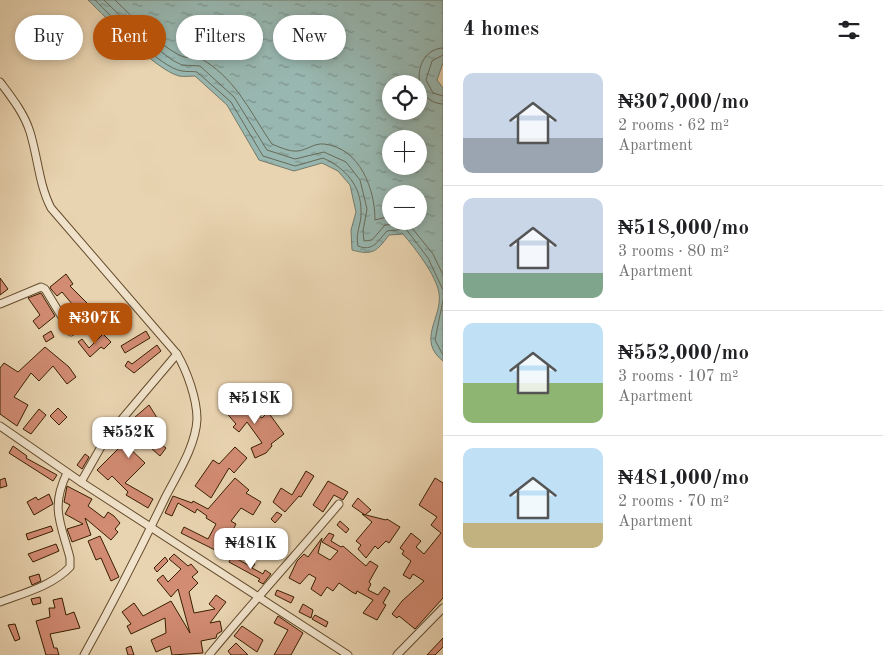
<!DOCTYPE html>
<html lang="en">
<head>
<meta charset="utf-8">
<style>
  body { margin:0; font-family:"Old Standard TT",serif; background:#f6f6f6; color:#202124; height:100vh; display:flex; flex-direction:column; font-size:19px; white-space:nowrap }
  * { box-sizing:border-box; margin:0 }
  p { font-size:16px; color:#757577 }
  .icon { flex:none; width:28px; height:28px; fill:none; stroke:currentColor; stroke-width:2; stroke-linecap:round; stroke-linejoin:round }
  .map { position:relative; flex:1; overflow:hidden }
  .drawer { display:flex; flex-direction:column; background:#fff; width:440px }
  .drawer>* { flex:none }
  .guide { position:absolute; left:15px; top:15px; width:352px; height:45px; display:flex; gap:10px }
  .tools { position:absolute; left:382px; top:75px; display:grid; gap:10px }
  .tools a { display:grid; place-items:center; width:45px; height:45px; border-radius:50%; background:#fff; box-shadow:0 2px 8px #0003; font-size:25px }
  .price { position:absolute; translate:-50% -42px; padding:0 11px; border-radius:10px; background:#fff; color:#222; font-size:16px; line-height:32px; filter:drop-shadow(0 1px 2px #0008) }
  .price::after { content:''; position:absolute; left:50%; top:30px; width:15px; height:11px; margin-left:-8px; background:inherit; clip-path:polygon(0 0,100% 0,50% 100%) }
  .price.on { background:#b45309; color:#fff }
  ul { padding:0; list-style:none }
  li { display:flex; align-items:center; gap:15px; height:125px; padding:0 20px }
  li+li { border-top:1px solid #e0e0e0 }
  li span { display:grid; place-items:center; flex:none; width:140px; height:100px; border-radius:10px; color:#555 }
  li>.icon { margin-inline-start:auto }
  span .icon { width:60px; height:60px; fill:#fffc; stroke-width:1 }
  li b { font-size:21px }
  h2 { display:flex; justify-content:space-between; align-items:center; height:60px; padding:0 20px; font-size:21px }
  .pill { padding:0 18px; border-radius:22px; background:#fff; box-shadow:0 2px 8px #0003; font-size:18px; line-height:45px }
  .pill.on { background:#b45309; color:#fff }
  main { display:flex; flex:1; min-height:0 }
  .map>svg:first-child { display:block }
</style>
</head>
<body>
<main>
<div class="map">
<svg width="443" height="655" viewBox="0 0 443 655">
  <defs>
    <pattern id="water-ripples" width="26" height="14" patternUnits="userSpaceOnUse" patternTransform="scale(1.25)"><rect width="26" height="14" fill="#98b7b0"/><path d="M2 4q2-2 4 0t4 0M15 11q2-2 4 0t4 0" fill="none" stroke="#7d948d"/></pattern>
  </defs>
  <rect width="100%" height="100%" fill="#e9d4b1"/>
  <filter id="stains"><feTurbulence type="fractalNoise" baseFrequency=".004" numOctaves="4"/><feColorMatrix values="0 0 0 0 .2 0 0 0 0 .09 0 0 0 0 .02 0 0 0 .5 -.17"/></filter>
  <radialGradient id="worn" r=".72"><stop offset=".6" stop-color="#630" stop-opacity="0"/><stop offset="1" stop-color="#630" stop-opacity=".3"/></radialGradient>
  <path fill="url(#water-ripples)" stroke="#727a6a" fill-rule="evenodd" d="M 88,0 L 443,0 L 443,63 L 437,80 L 443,88 L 443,361 C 416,340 443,317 439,293 C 436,275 415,248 403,234 L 389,235 C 377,251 373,256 352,250 L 351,230 L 356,212 L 350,185 L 338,171 L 322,163 L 294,171 L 259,160 L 227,105 L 195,76 C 190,76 183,77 179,76 C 154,69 108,19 88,0 ZM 391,84 L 419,84 L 419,111 L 391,111 ZM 391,139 L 419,139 L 419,166 L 391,166 ZM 391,194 L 419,194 L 419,221 L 391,221 Z"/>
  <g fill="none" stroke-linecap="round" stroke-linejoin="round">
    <g stroke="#686a58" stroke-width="1">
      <path d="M 95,0 C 112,17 160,68 182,71 C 187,72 192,71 197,72 L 231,102 L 263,156 L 295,166 L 323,158 C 345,168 361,185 361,211 C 362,224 355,232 358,246 C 373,252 378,241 387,231 L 406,229 L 428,258 L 443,290"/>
      <polyline points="104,0 141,36 172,60 182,65 200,66 234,97 267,150 295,159 324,152 346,162 360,180 367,209 363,231 364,241 372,240 385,225 408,223 433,254 443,275"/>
      <path d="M 115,0 C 135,19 155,42 179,55 C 188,60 197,55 205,61 C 238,82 251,114 272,144 C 279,147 290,152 298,151 C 307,150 314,143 324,144 C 360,148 375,189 375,220 L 391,216"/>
      <path d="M 443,48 C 412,49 410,103 443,104"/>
      <polyline points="443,55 432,61 426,80 433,93 443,96"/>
      <polyline points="443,300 435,340 443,355"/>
    </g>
  </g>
  <g fill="#d38c74" stroke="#381e00">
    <polygon points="66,274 73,284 70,286 93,309 99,320 88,326 80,309 78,311 62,292 57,296 51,289 50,287"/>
    <polygon points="0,278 8,289 0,295"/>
    <polygon points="41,293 55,316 39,329 33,321 40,315 28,298"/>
    <polygon points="125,308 132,318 109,331 103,322 109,318 110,320"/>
    <polygon points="51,331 54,337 46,342 43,336"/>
    <polygon points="146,331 150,338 125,353 121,346"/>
    <polygon points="103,334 111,342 104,349 101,347 90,357 78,342 82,339 89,348"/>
    <polygon points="157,345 161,351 134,373 125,366 128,361 132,364"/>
    <polygon points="45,347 69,367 76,377 67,384 53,366 39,381 31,373 14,397 28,405 17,426 0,414 0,368 4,363 18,372"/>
    <polygon points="238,395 243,400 241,403 262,418 268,412 284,434 271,444 272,446 266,453 255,458 251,448 262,443 260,440 247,422 239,432 233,427 236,424 224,410"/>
    <polygon points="149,405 159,421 153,424 150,420 146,420 134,432 133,430 123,444 124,443 145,463 125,483 153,499 148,508 126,495 128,492 112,476 108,480 97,470 123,444 118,438 124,433 123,432 127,424"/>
    <polygon points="58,408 67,417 59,425 50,416"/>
    <polygon points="39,409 46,415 31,434 23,429"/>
    <polygon points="158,442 166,448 160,456 152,449"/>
    <polygon points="13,446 27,456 26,458 57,475 53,481 9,453"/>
    <polygon points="235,447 247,458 234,473 229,468 211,498 195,486 213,460 219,464"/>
    <polygon points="85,454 89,457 82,469 77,465"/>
    <polygon points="306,471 314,476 301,497 299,496 285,512 273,502 281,488 292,495"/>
    <polygon points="5,478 7,486 0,488 0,480"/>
    <polygon points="235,478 249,490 246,493 261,502 253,515 241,508 231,521 236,524 221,553 181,533 184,527 208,539 216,524 206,518 207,516 197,509 195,513 178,503 172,516 165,513 173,496 192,503 193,501 208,509"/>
    <polygon points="435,478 443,483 443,598 415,629 399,616 397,618 392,614 402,601 424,581 413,574 410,579 403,575 411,561 402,554 404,551 400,548 411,533 421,541 416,547 424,554 441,533 431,525 437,517 419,505"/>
    <polygon points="328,481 348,492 343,500 334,495 323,512 313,505"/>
    <polygon points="67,486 92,499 88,506 104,518 108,512 114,516 120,523 115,529 118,532 111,540 85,518 91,535 72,542 67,529 83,524 65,514 70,505 64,502"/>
    <polygon points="49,494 53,504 34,515 27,502 36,497 38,500"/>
    <polygon points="358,498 371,510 365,515 352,506"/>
    <polygon points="277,512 282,515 275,523 271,519"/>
    <polygon points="362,514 386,520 387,519 400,527 389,543 386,541 378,549 375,546 366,558 358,549 361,545 356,541 372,522"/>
    <polygon points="340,521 349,529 346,533 337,525"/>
    <polygon points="51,526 53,531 28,540 26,534"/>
    <polygon points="329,533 334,535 331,541 341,547 343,546 366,566 370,561 378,566 369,582 371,584 368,590 378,595 384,587 390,591 383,603 386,605 377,620 363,613 373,600 357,591 356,594 352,592 339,583 333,591 327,587 321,596 311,589 316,578 309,574 300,584 289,578 297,561 304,554 308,557 322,538 318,553 330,560 338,551 322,542"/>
    <polygon points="100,536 119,577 111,581 101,558 96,560 88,541"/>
    <polygon points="264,539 274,545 266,557 256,550"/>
    <polygon points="56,544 59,551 33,562 28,554"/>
    <polygon points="174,554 188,566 191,564 198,572 192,577 198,583 189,592 194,613 215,609 209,604 216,595 226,602 210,623 220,621 222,631 217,634 216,638 201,641 203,653 172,655 170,646 156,652 151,640 166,633 165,618 131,634 127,626 131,624 122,612 134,603 143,616 171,601 190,633 178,589 171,597 157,580 163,575 168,582 181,569 169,559"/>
    <polygon points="232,556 248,565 250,561 255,564 252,568 263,574 265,570 271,574 263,584 258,581 260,579 229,562"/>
    <polygon points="165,557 168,561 157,572 154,568"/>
    <polygon points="39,574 41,581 32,585 29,577"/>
    <polygon points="277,590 294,597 291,603 275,595"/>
    <polygon points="40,597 41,603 33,605 31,599"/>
    <polygon points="62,598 66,615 74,612 80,628 50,634 54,648 57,648 59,655 46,655 36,621 50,617 49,608 55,608 53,600"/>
    <polygon points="303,604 313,610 311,618 299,612"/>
    <polygon points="315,615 328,622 326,627 312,619"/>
    <polygon points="278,616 303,633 291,655 274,655 288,630 274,623"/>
    <polygon points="15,624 20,639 15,641 8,625"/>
    <polygon points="242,626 263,640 257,652 234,636"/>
    <polygon points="443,638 443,647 435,655 427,655"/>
    <polygon points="236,643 248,655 231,655 228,651"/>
    <polygon points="131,646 134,655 128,655 126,648"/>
  </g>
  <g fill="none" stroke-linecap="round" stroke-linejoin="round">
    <defs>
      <g id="minor">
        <path d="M 0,82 C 12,98 24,113 30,132 C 38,158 39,185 51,208 L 177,354 C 187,371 197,399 197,419 C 196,445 178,473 166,496 C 140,550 113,603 84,655"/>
        <polyline points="0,304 41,287 45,289 71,332"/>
        <polyline points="0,426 81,482 348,655"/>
        <polyline points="81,482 106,438 177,354"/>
        <path d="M 0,602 C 24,593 52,586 70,567 L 70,558 C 61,523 50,508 67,473"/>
        <path d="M 209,655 C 251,604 296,555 339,504"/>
        <polyline points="397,655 443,608"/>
      </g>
    </defs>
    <use href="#minor" stroke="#644c2c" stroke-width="9"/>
    <use href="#minor" stroke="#f1e3cc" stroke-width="7"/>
  </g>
  <rect width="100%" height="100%" filter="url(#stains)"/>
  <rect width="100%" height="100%" fill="url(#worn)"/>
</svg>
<div class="tools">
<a><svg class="icon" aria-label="locate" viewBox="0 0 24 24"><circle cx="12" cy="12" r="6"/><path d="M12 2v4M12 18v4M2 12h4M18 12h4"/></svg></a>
<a>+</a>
<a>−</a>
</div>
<b class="price on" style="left:95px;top:345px">₦307K</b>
<b class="price" style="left:255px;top:425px">₦518K</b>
<b class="price" style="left:129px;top:459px">₦552K</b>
<b class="price" style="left:251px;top:570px">₦481K</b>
<div class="guide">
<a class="pill">Buy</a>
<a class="pill on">Rent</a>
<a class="pill">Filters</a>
<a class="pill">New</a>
</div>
</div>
<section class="drawer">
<h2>4 homes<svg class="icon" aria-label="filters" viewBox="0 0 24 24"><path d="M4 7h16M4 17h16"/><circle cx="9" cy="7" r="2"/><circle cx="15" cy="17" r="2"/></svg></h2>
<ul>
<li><span style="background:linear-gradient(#c9d6e8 65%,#9aa5b1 0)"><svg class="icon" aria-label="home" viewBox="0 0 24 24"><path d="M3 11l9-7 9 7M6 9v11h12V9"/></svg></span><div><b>₦307,000/mo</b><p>2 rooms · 62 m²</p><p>Apartment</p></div></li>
<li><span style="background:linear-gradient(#c9d6e8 75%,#7fa58c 0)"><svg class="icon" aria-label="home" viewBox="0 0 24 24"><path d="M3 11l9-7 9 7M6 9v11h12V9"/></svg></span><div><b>₦518,000/mo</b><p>3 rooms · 80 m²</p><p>Apartment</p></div></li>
<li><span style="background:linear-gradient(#bfe0f5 60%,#8fb573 0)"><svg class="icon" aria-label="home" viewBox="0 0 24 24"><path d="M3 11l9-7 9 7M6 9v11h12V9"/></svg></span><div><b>₦552,000/mo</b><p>3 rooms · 107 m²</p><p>Apartment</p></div></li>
<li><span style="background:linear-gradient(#bfe0f5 75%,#c2b280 0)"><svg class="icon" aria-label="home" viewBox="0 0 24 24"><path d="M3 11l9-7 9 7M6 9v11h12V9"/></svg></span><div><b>₦481,000/mo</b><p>2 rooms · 70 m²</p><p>Apartment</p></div></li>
</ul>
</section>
</main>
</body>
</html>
